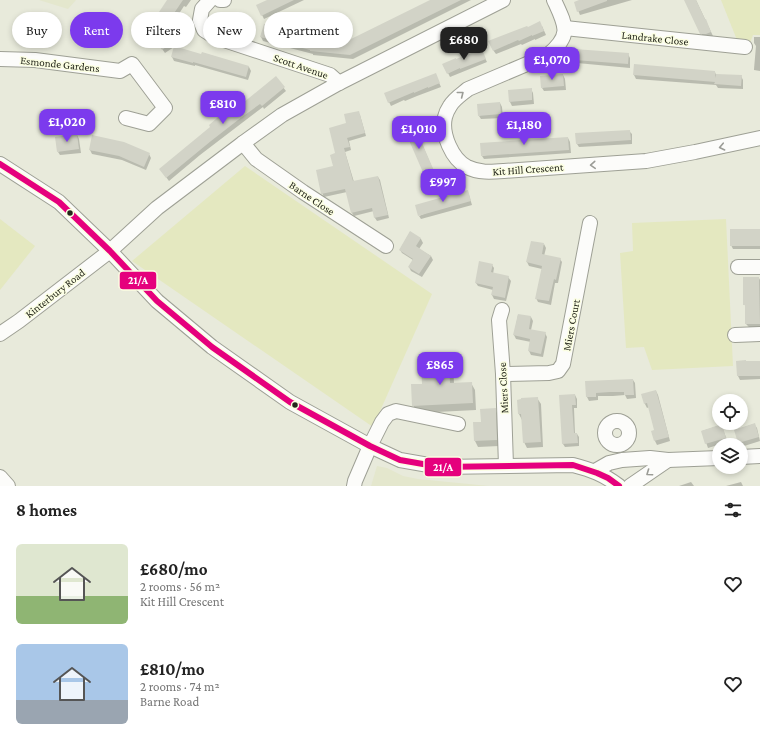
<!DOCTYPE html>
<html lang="en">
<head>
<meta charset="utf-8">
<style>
  body { margin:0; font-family:"Crimson Pro",serif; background:#f6f6f6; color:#222; height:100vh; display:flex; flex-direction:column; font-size:15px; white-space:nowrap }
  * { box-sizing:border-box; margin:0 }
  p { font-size:13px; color:#767676 }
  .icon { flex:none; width:22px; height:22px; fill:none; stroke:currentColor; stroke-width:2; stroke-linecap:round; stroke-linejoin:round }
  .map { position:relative; height:486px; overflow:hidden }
  .side { display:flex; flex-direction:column; background:#fff; flex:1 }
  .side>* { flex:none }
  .banner { position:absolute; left:12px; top:12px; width:400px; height:36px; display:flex; gap:8px }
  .fabs { position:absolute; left:712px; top:394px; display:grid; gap:8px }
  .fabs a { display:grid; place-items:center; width:36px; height:36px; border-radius:50%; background:#fff; box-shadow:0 2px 6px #0003; font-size:20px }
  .price { position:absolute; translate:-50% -34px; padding:0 9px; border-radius:8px; background:#7c3aed; color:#fff; font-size:13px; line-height:26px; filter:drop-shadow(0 1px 2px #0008) }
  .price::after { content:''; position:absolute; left:50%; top:24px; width:12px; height:9px; margin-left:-6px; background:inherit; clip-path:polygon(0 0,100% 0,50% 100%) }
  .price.selected { background:#222; color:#fff }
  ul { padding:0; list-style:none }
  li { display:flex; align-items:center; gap:12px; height:100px; padding:0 16px }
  li span { display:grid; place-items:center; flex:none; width:112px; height:80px; border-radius:6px; color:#555 }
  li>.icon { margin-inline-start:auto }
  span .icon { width:48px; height:48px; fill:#fffc; stroke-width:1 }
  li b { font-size:17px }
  h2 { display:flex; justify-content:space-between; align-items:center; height:48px; padding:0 16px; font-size:17px }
  .chip { padding:0 14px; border-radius:18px; background:#fff; box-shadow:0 2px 6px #0003; font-size:14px; line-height:36px }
  .chip.selected { background:#7c3aed; color:#fff }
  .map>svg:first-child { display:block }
</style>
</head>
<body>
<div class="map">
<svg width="760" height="486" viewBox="0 0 760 486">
  <rect width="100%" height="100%" fill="#e8eadb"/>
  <g fill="#e4e7cd">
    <polygon points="39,0 76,0 68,9"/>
    <polygon points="377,466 387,468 403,476 418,479 489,486 371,486"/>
  </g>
  <g fill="#e4e8c0">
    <polygon points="721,0 760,0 760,35 753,35 750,43 737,40"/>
    <polygon points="245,166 432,294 373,427 132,261"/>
    <polygon points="0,219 35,246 0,290"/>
    <polygon points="726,219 733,366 652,370 644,347 626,348 620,253 633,251 632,223"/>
  </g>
  <g fill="#0003">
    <polygon points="172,0 191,0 186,7 184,6 171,26 161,19 158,15"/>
    <polygon points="270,0 304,0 264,19 262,15"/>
    <polygon points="432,0 471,0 353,59 313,55 313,54 263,41 261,37 307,37 348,42"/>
    <polygon points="582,0 632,0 580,15 575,3"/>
    <polygon points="685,0 696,0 713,36 708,38 703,37"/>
    <polygon points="542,26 546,35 535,40 535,39 522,45 521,44 496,54 493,50 528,28"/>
    <polygon points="161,28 174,47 165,53 154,38"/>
    <polygon points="754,37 760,37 760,71 754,70 754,69 756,46 754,43"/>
    <polygon points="203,53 249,67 251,71 248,80 195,65 195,66 174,61 172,57 202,55"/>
    <polygon points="483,54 487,62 450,77 448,73"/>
    <polygon points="628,54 630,58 630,68 577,63 575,59"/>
    <polygon points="715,72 716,75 741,76 743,80 743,89 718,88 716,85 636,79 634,75"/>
    <polygon points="563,75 565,79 566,90 544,91 542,88"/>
    <polygon points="276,78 286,91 264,109 263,107 200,155 169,181 163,173 225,114 239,103 241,106"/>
    <polygon points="437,78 441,87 417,96 405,101 404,100 391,106 389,102"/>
    <polygon points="531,89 533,93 534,104 512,106 510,102 509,91"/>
    <polygon points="500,103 502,107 503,118 481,119 479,116"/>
    <polygon points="358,112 360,115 366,136 349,141 351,150 345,152 354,182 378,177 380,180 389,218 377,221 375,218 374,211 354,216 352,213 347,192 324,197 322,193 334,167 337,154 347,124"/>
    <polygon points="415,127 436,177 428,180 425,176"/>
    <polygon points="629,131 632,134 632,144 579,147 577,144"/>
    <polygon points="77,135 79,139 81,153 60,155 58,152"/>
    <polygon points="568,138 570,142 571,153 484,159 482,156"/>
    <polygon points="90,150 149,154 151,158 146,170 122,160 92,154"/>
    <polygon points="469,195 472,205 421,219 419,216"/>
    <polygon points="760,230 760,249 733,249 731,245"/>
    <polygon points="410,232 421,239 423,243 419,249 431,256 433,260 422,277 411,271 409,267 413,260 402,253 400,250"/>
    <polygon points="544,244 546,248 544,256 560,259 562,262 558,283 555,283 551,305 538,302 536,298 542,269 529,266 527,262"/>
    <polygon points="492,265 494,268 493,274 508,277 511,281 506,301 494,299 492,295 493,290 478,286 476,283"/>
    <polygon points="759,278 760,280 760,327 749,327 746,324 746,307 744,304"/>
    <polygon points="518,315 531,317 533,321 531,330 545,333 547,337 543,357 531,355 529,351 531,342 516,339 514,335"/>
    <polygon points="449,360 453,367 454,383 471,383 475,390 476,410 417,413 413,405 423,385"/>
    <polygon points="760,361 760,379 740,380 738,376 737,362"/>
    <polygon points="633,380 635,383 636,398 627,399 625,395 613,396 598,396 598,400 589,401 587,397 586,382"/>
    <polygon points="656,391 658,395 670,441 657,445 655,441 652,432 656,431 649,407 647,408 645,404 642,395"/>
    <polygon points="575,395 577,399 577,408 574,408 575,434 577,434 579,437 579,446 565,447 563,444 560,396"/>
    <polygon points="537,398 541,404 543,447 527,448 524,442 522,420 519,414"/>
    <polygon points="495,409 498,415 499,446 478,447 475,441"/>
    <polygon points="754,424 757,428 760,441 741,447 735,430"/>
    <polygon points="721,425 728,442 708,448 702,431"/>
    <polygon points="691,482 694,486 679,486"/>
    <polygon points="741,482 743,486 726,486"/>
  </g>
  <g fill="#d2d3c7">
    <polygon points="167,0 183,0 168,22 157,15"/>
    <polygon points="267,0 294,0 261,16 256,5"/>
    <polygon points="430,0 461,0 350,55 310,51 310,50 260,37 264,24 306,34 306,36 347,41"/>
    <polygon points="579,0 607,0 607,1 577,12 574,2"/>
    <polygon points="684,0 696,0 705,19 706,19 711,32 706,34 700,34"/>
    <polygon points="540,21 544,31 532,36 532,35 519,41 518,40 493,51 488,41 527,26 528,27"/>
    <polygon points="162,26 173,42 162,50 151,34"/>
    <polygon points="174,46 201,54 202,52 249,66 246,77 193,62 193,63 171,57"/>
    <polygon points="482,49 486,59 460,69 460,68 447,74 442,64 456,58 456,59"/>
    <polygon points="574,49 629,53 628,64 574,60"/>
    <polygon points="634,64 715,71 715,78 716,74 742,75 741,86 714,84 715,82 633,75"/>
    <polygon points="436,73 440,83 428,88 428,87 414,93 414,92 388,103 384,93"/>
    <polygon points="563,74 564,86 541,88 540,76"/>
    <polygon points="276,76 285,87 262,106 260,104 238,120 211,141 166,178 159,169 210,127 209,125 224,112 225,113 239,102 238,107"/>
    <polygon points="532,88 532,100 509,102 508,90"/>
    <polygon points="500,102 501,114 478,116 477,104"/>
    <polygon points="359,111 365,133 347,138 350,147 344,148 353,181 378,176 388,215 374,218 372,208 351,213 345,189 321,194 316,170 333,166 330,155 335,153 329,128 346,123 344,114"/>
    <polygon points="413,122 417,135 418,134 435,173 425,177 408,138 407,138 403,126"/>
    <polygon points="630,130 631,140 576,144 575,133"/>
    <polygon points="77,134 79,149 57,152 55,137"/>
    <polygon points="92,135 124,142 150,153 144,167 119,156 89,150"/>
    <polygon points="568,137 569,150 481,156 480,143"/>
    <polygon points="468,190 471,201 418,216 415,205"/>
    <rect x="730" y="229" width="30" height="17"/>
    <polygon points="410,231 421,238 416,246 431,256 419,274 408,267 413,259 399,250"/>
    <polygon points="531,241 544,243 542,254 561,258 556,280 554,279 549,301 535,299 542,266 526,262"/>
    <polygon points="479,261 493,264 491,272 509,276 505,298 491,295 493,287 475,283"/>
    <polygon points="743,277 759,277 760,324 745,324 745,305 743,305"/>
    <polygon points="518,314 531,316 529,329 546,332 541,354 528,351 530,339 513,335"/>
    <polygon points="449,359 450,383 472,382 473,403 412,406 411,384 422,384 421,360"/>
    <polygon points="746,360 746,361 760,361 760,376 737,376 736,361"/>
    <polygon points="633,379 634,395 624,395 624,392 610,392 596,393 596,397 586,397 585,381"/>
    <polygon points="656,390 669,437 654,441 651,431 654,430 647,403 644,404 641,394"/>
    <polygon points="575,394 576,405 572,405 574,433 577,433 578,443 562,444 559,395"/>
    <polygon points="538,397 541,442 523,443 521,414 518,414 517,400 521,399 521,398"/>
    <polygon points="496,408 497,440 474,441 473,422 481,422 480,409"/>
    <polygon points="755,423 759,437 738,443 734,430"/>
    <polygon points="722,424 726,438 705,444 701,431"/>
  </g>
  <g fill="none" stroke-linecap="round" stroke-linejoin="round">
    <defs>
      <g id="minor">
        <polyline points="210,0 202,9 200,20 204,30 215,37 330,75 339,83"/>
        <polyline points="220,0 224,0"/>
        <path d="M 554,0 C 566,26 572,35 548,55 L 468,89 C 462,94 454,99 450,106 C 448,109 446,113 445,117 C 441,134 452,159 467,167 C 479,173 491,172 504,171 L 646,161 L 695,152 L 760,138"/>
        <polyline points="565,28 745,47"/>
        <polyline points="0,59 35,60 120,71 132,64 165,108 149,124 126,118"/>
        <polyline points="243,143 256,159 303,192 386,246"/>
        <path d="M 0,164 L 59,202 L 110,251 L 157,301 L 212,347 L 290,402 L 370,446 L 400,460 L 440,467 L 573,465 C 592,470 603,474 619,486"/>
        <polyline points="738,267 760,267"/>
        <polyline points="502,310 499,320 503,374 506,466"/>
        <polyline points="0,334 19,321 110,251 157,208 243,143 282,115 339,83 503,0"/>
        <polyline points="735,335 760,334"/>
        <polyline points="503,374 549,373 558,371 563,364 590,223"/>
        <circle cx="617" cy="433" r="12"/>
        <polyline points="741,457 760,456"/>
        <polyline points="595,471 609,463 622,460 650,458 668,460 719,458"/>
        <polyline points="0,477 8,486"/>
        <polyline points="354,486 355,481 370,446 382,422 388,414 396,411 458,424"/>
        <polyline points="630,486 668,460"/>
      </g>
    </defs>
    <use href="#minor" stroke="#9ea095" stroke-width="16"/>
    <use href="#minor" stroke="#fcfcfa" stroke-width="14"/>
    <defs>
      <polyline id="bus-1" points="0,164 59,202 110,251 157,301 212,347 290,402 370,446 400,460 440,467 573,465 597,473 608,478 619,486"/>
    </defs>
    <use href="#bus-1" stroke="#fbfee2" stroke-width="9"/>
    <use href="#bus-1" stroke="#e5007d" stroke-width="6"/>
  </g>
  <defs><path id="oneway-chevron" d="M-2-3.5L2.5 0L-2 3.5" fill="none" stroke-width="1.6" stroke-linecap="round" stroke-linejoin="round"/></defs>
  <g stroke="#9b9c96">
    <use href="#oneway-chevron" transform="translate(461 94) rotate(-38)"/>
    <use href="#oneway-chevron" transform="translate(722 147) rotate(168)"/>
    <use href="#oneway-chevron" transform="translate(593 165) rotate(176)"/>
    <use href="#oneway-chevron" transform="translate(649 473) rotate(145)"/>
  </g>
  <g fill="#24261b" stroke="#fbfee2" stroke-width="1.5">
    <circle cx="70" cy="213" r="3.5"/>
    <circle cx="295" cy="405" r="3.5"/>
  </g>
  <g text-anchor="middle" stroke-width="3" stroke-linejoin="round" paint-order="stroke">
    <g font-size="11" fill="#24261b" stroke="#fbfee2">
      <text transform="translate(655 38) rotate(6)" y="4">Landrake Close</text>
      <text transform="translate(60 64) rotate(6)" y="4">Esmonde Gardens</text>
      <text transform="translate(301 66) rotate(19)" y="4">Scott Avenue</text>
      <text transform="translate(528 169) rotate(-4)" y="4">Kit Hill Crescent</text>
      <text transform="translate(312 198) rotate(34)" y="4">Barne Close</text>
      <text transform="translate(55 293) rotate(-38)" y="4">Kinterbury Road</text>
      <text transform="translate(571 325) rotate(-79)" y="4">Miers Court</text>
      <text transform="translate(503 388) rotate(-93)" y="4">Miers Close</text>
    </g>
  </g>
  <g stroke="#fbfee2" stroke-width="1.5">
    <rect x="119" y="271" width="38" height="19" rx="4" fill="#e5007d"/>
    <rect x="424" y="457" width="38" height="20" rx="4" fill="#e5007d"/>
  </g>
  <g font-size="11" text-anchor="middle" font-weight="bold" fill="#fff">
    <text x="138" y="284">21/A</text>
    <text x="443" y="471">21/A</text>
  </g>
</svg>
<div class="fabs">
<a><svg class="icon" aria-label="locate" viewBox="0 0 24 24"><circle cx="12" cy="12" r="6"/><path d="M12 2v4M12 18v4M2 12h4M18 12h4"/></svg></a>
<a><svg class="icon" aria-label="layers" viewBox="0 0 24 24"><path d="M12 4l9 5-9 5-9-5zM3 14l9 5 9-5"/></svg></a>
</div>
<b class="price selected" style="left:464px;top:61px">£680</b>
<b class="price" style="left:552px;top:81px">£1,070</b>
<b class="price" style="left:223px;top:125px">£810</b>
<b class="price" style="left:67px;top:143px">£1,020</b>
<b class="price" style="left:524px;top:146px">£1,180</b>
<b class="price" style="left:419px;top:150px">£1,010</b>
<b class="price" style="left:443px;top:203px">£997</b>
<b class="price" style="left:440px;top:386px">£865</b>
<div class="banner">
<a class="chip">Buy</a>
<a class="chip selected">Rent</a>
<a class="chip">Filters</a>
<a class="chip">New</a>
<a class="chip">Apartment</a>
</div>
</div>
<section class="side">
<h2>8 homes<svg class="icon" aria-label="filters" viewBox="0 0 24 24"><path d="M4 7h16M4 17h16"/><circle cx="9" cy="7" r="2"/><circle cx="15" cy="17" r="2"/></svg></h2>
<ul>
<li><span style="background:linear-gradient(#dfe7d0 65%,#8fb573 0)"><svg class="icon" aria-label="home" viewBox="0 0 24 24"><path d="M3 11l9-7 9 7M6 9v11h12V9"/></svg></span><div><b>£680/mo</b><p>2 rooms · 56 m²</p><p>Kit Hill Crescent</p></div><svg class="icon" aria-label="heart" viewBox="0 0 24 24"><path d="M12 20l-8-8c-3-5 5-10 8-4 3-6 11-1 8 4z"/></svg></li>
<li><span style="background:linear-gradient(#a9c7e8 70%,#9aa5b1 0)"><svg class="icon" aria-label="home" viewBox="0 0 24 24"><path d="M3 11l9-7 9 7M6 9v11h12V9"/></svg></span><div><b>£810/mo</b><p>2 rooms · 74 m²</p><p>Barne Road</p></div><svg class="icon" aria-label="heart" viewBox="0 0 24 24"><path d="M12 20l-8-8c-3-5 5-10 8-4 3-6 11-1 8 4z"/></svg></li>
</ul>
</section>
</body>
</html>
